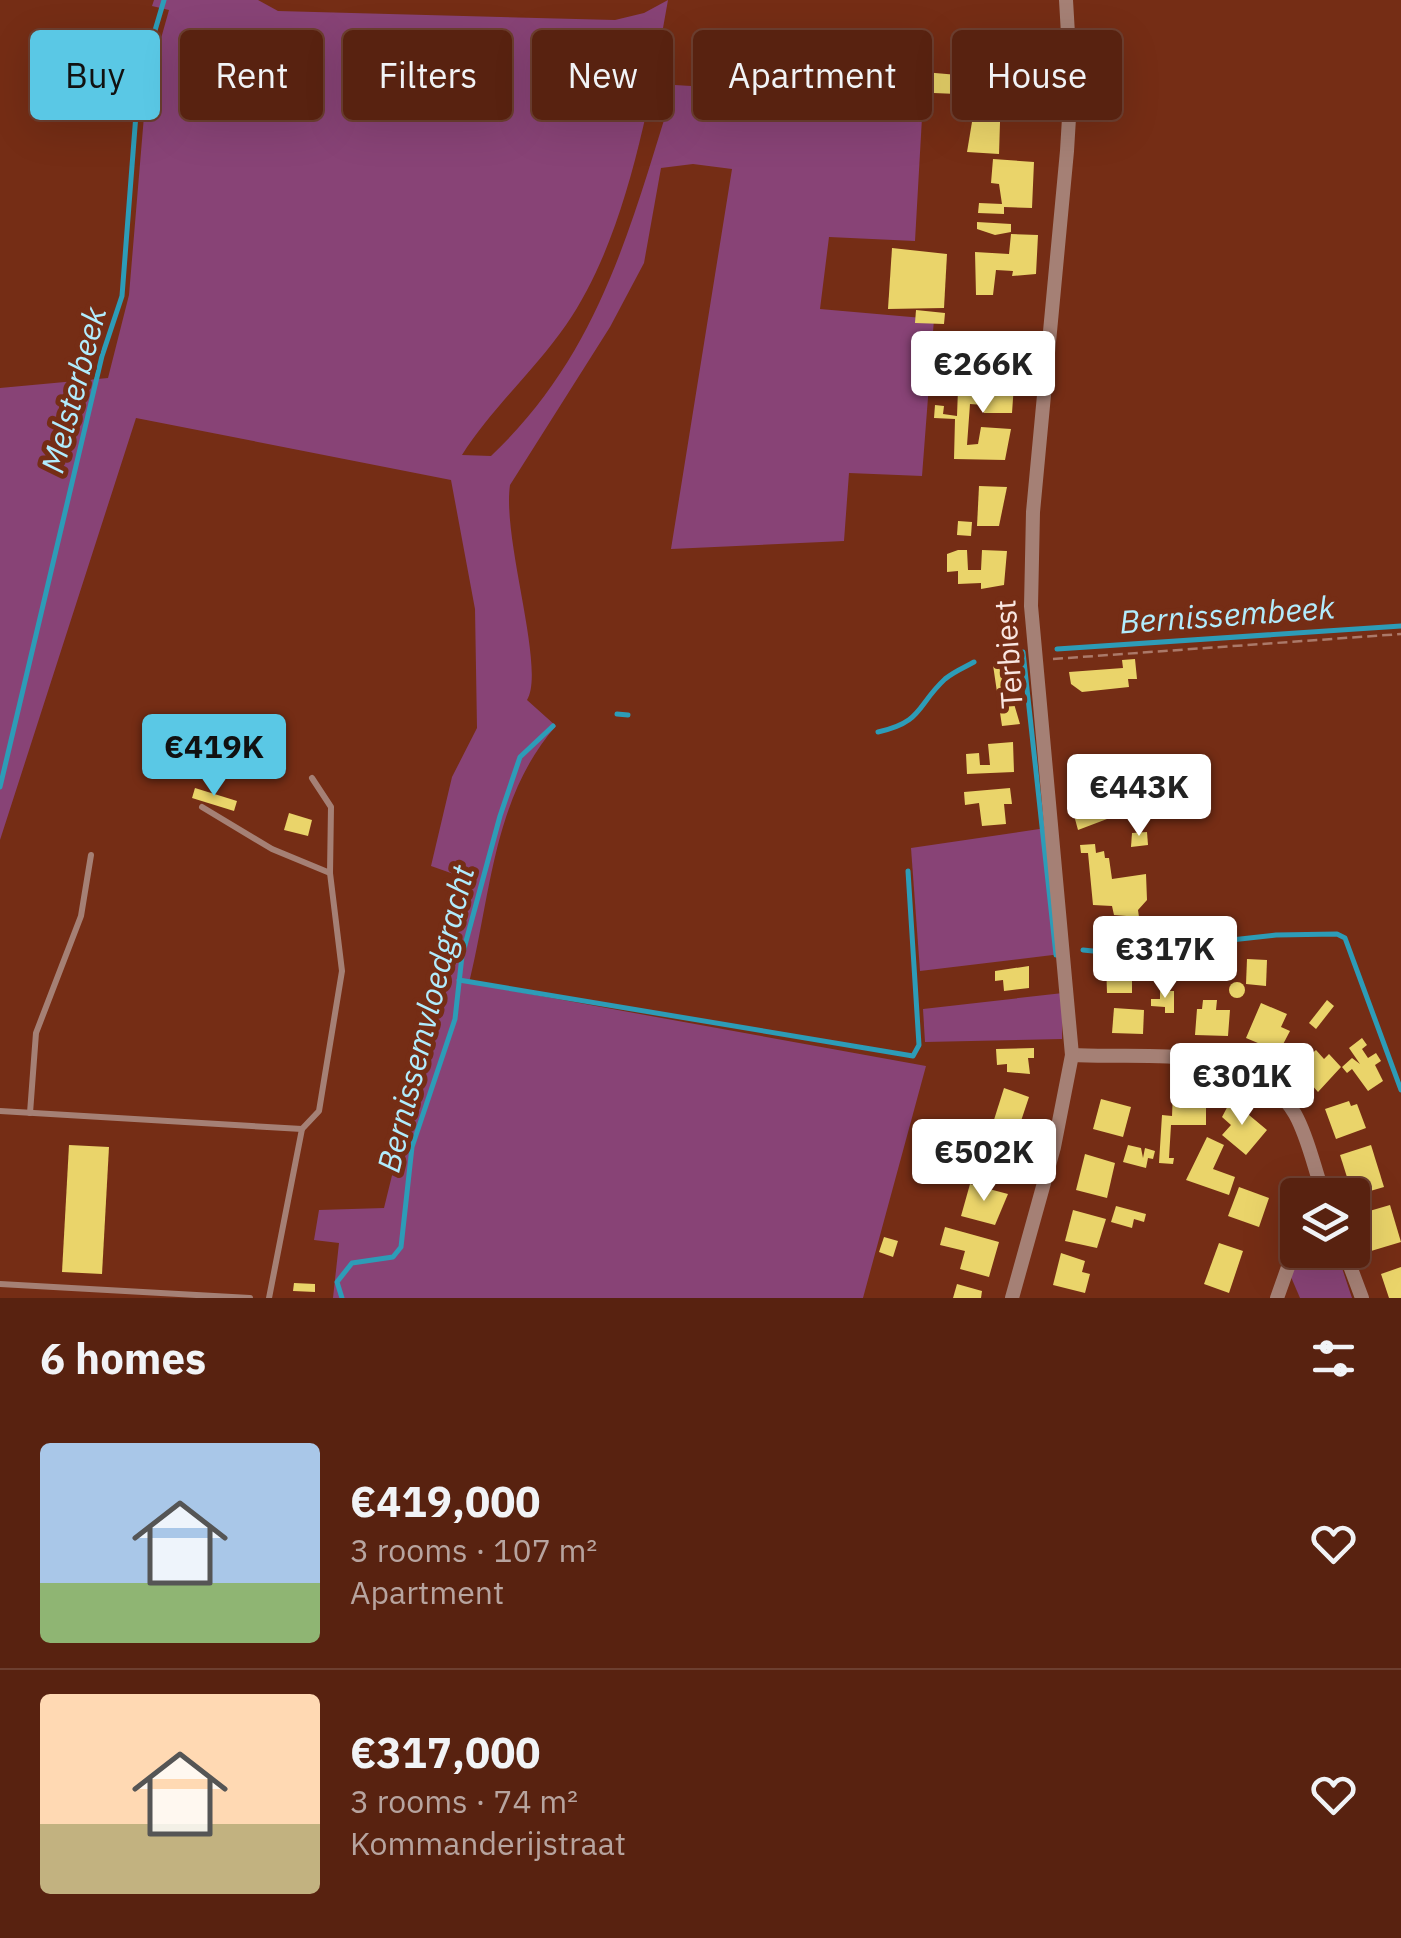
<!DOCTYPE html>
<html lang="en">
<head>
<meta charset="utf-8">
<style>
  body { margin:0; font-family:"IBM Plex Sans",sans-serif; background:#5e2a19; color:#f1f3f6; height:100vh; display:flex; flex-direction:column; font-size:38px; white-space:nowrap }
  * { box-sizing:border-box; margin:0 }
  p { font-size:32px; color:#b7a49f }
  .icon { flex:none; width:55px; height:55px; fill:none; stroke:currentColor; stroke-width:2; stroke-linecap:round; stroke-linejoin:round }
  .map { position:relative; height:1298px; overflow:hidden }
  .drawer { display:flex; flex-direction:column; background:#582210; flex:1 }
  .drawer>* { flex:none }
  .hud { position:absolute; left:30px; top:30px; width:1342px; height:90px; display:flex; gap:20px }
  .fabs { position:absolute; left:1280px; top:1178px; display:grid; gap:20px }
  .fabs a { display:grid; place-items:center; width:90px; height:90px; border-radius:10px; background:#582210; box-shadow:0 10px 40px #0002,0 0 0 2px #6d3f30; font-size:50px }
  .price { position:absolute; translate:-50% -85px; padding:0 22px; border-radius:10px; background:#fff; color:#222; font-size:32px; line-height:65px; filter:drop-shadow(0 2px 5px #0008) }
  .price::after { content:''; position:absolute; left:50%; top:60px; width:30px; height:22px; margin-left:-15px; background:inherit; clip-path:polygon(0 0,100% 0,50% 100%) }
  .price.active { background:#5ac8e5; color:#111 }
  ul { padding:0; list-style:none }
  li { display:flex; align-items:center; gap:30px; height:250px; padding:0 40px }
  li+li { border-top:2px solid #6d3f30 }
  li span { display:grid; place-items:center; flex:none; width:280px; height:200px; border-radius:10px; color:#555 }
  li>.icon { margin-inline-start:auto }
  span .icon { width:120px; height:120px; fill:#fffc; stroke-width:1 }
  li b { font-size:42px }
  h2 { display:flex; justify-content:space-between; align-items:center; height:120px; padding:0 40px; font-size:42px }
  .tag { padding:0 35px; border-radius:10px; background:#582210; box-shadow:0 10px 40px #0002,0 0 0 2px #6d3f30; font-size:35px; line-height:90px }
  .tag.active { background:#5ac8e5; color:#111 }
  .map>svg:first-child { display:block }
</style>
</head>
<body>
<div class="map">
<svg width="1401" height="1298" viewBox="0 0 1401 1298">
  <rect width="100%" height="100%" fill="#752d15"/>
  <g fill="#884376">
    <path d="M 154,0 L 258,0 L 278,11 L 615,20 L 644,13 L 668,0 C 650,102 626,239 566,325 C 535,370 490,410 462,455 L 491,456 C 601,352 631,224 675,85 L 923,100 L 915,241 L 829,237 L 820,309 L 934,319 L 922,476 L 849,473 L 844,541 L 671,549 L 732,169 L 693,164 L 661,168 L 644,263 L 610,327 L 510,485 C 502,540 546,669 527,700 L 556,726 C 493,797 491,895 469,983 L 926,1066 L 863,1298 L 333,1298 L 339,1243 L 314,1240 L 319,1210 L 384,1208 L 465,878 L 431,866 L 452,777 L 477,728 L 475,609 L 451,480 L 136,418 L 0,840 L 0,388 L 108,378 L 129,295 L 146,92 L 169,10 L 152,6 Z"/>
    <polygon points="1046,828 1061,954 920,971 911,848"/>
    <polygon points="1063,993 1062,1039 925,1042 923,1009"/>
    <polygon points="1301,1250 1336,1250 1352,1298 1300,1298 1291,1277"/>
  </g>
  <g fill="none" stroke-linecap="round" stroke-linejoin="round">
    <g stroke="#2d9cb7" stroke-width="5">
      <polyline points="1057,649 1401,626"/>
      <polyline points="1023,652 1056,955"/>
      <polyline points="617,714 628,715"/>
      <path d="M 878,732 C 923,722 916,706 945,679 C 953,672 965,667 974,662"/>
      <polyline points="0,787 102,356 122,296 138,88 164,0"/>
      <polyline points="1083,950 1113,953 1276,935 1337,934 1345,938 1401,1090"/>
      <polyline points="459,980 913,1056 919,1045 908,871"/>
      <polyline points="342,1298 337,1282 352,1263 393,1257 401,1247 412,1147 455,1019 462,956 500,816 520,757 553,726"/>
    </g>
  </g>
  <g fill="#ead46a">
    <polygon points="912,71 958,75 957,94 910,92"/>
    <polygon points="972,122 1000,122 999,154 967,152"/>
    <polygon points="993,159 1034,162 1032,208 1004,207 1004,214 978,213 979,203 1002,204 999,184 991,183"/>
    <polygon points="977,222 1011,224 1011,232 995,235 977,229"/>
    <polygon points="1011,234 1038,235 1036,274 1012,276 1013,271 996,270 993,295 976,295 975,252 1009,254"/>
    <polygon points="892,248 947,254 944,308 888,309"/>
    <polygon points="916,310 945,313 944,324 915,323"/>
    <polygon points="938,349 973,351 972,371 937,369"/>
    <polygon points="986,368 1015,370 1012,413 984,413 984,405 970,404 967,445 978,444 981,427 1011,429 1005,460 954,459 955,419 934,418 935,405 944,406 943,414 957,416 958,389 979,390 980,371"/>
    <polygon points="979,486 1007,487 999,526 977,526"/>
    <polygon points="958,521 972,522 971,536 957,535"/>
    <polygon points="958,550 967,550 968,570 981,570 982,550 1007,551 1004,585 981,589 981,583 958,584 958,571 947,572 947,554"/>
    <polygon points="1135,659 1137,679 1128,679 1129,687 1082,692 1071,684 1069,672 1123,668 1122,660"/>
    <polygon points="1012,662 1016,696 1012,697 1020,724 1002,726 993,665"/>
    <polygon points="1013,742 1014,772 967,774 966,754 979,753 980,765 990,765 988,744"/>
    <polygon points="195,788 237,801 234,811 192,798"/>
    <polygon points="1010,788 1012,804 1004,804 1006,824 982,826 979,803 965,805 964,792"/>
    <polygon points="1119,802 1120,808 1105,811 1107,819 1078,830 1072,808"/>
    <polygon points="289,813 312,820 308,836 284,830"/>
    <polygon points="1147,832 1148,845 1131,847 1132,833"/>
    <polygon points="1095,844 1096,853 1104,851 1105,858 1109,858 1112,879 1146,874 1147,900 1138,910 1139,917 1114,915 1112,906 1093,905 1088,853 1081,853 1080,845"/>
    <polygon points="1247,959 1267,960 1266,986 1246,984"/>
    <polygon points="1106,962 1138,962 1139,975 1132,975 1132,993 1107,993"/>
    <polygon points="1029,966 1029,988 1004,991 1003,980 995,981 995,971"/>
    <circle cx="1237" cy="990" r="8"/>
    <polygon points="1160,991 1174,991 1174,1013 1165,1013 1165,1007 1151,1006 1151,999 1160,999"/>
    <polygon points="1203,1000 1217,1000 1216,1010 1230,1010 1228,1036 1195,1035 1197,1009 1202,1009"/>
    <polygon points="1327,1000 1334,1006 1316,1029 1309,1023"/>
    <polygon points="1261,1003 1287,1014 1281,1027 1290,1031 1279,1052 1246,1038"/>
    <polygon points="1114,1008 1144,1010 1143,1034 1112,1033"/>
    <polygon points="1362,1038 1367,1045 1362,1049 1368,1058 1376,1053 1381,1061 1375,1065 1383,1081 1368,1091 1352,1069 1347,1073 1342,1067 1352,1058 1360,1064 1349,1048"/>
    <polygon points="1034,1048 1034,1058 1028,1058 1030,1074 1007,1072 1007,1064 997,1065 996,1049"/>
    <polygon points="1316,1050 1324,1059 1329,1054 1341,1067 1318,1092 1296,1067"/>
    <polygon points="1004,1088 1029,1097 1018,1130 993,1123"/>
    <polygon points="1173,1092 1206,1094 1206,1125 1171,1125 1169,1158 1174,1158 1173,1164 1159,1163 1162,1115 1172,1116"/>
    <polygon points="1101,1099 1131,1107 1123,1137 1093,1129"/>
    <polygon points="1231,1100 1267,1130 1246,1155 1222,1135 1231,1125 1222,1117"/>
    <polygon points="1349,1101 1351,1106 1357,1104 1366,1128 1336,1139 1325,1109"/>
    <polygon points="981,1136 1016,1145 1008,1177 971,1167"/>
    <polygon points="1207,1137 1224,1145 1213,1169 1235,1177 1229,1195 1186,1180"/>
    <polygon points="69,1145 109,1147 102,1274 62,1272"/>
    <polygon points="1128,1145 1141,1148 1143,1158 1145,1148 1155,1151 1153,1159 1148,1158 1146,1168 1123,1162"/>
    <polygon points="1371,1145 1384,1187 1353,1196 1340,1155"/>
    <polygon points="1085,1154 1115,1163 1107,1198 1076,1190"/>
    <polygon points="970,1184 1008,1194 995,1225 961,1216"/>
    <polygon points="1239,1187 1269,1198 1259,1227 1228,1216"/>
    <polygon points="1390,1205 1401,1242 1371,1251 1359,1214"/>
    <polygon points="1116,1206 1146,1214 1144,1222 1134,1219 1132,1228 1111,1222"/>
    <polygon points="1073,1210 1106,1219 1097,1248 1065,1241"/>
    <polygon points="945,1227 999,1242 989,1277 960,1269 965,1251 940,1245"/>
    <polygon points="884,1237 898,1241 893,1257 879,1252"/>
    <polygon points="1219,1243 1243,1251 1229,1293 1204,1284"/>
    <polygon points="1061,1253 1085,1261 1082,1272 1090,1274 1085,1293 1053,1285"/>
    <polygon points="1401,1267 1401,1298 1389,1298 1381,1274"/>
    <polygon points="294,1283 315,1284 315,1292 293,1291"/>
    <polygon points="957,1284 982,1291 981,1298 953,1298"/>
  </g>
  <g fill="none" stroke-linecap="round" stroke-linejoin="round">
    <polyline stroke="#ab7969" stroke-width="2.5" stroke-dasharray="10 5" stroke-linecap="butt" points="1053,659 1401,634"/>
    <g stroke="#a58075" stroke-width="6">
      <polyline points="202,807 272,849 330,873"/>
      <polyline points="0,1111 302,1129 319,1111 342,971 330,873 331,807 312,778"/>
      <polyline points="30,1113 36,1033 81,916 91,855"/>
      <polyline points="0,1284 250,1298"/>
      <polyline points="269,1298 302,1129"/>
    </g>
    <g stroke="#a58075" stroke-width="14">
      <path d="M 1072,1055 C 1143,1059 1252,1041 1295,1114 C 1309,1139 1314,1169 1324,1195"/>
      <polyline points="1344,1250 1362,1298"/>
      <polyline points="1012,1298 1054,1147 1072,1055 1031,606 1033,512 1067,151 1071,85 1066,0"/>
      <polyline points="1277,1298 1298,1239"/>
    </g>
  </g>
  <g text-anchor="middle" stroke-width="10" stroke-linejoin="round" paint-order="stroke">
    <g font-size="30" fill="#f9e6e1" stroke="#752d15">
      <text transform="translate(1009 654) rotate(-94)" y="10">Terbiest</text>
    </g>
    <g font-size="32" font-style="italic" fill="#b1ecfd" stroke="#752d15">
      <text transform="translate(74 390) rotate(-75)" y="11">Melsterbeek</text>
      <text transform="translate(1227 615) rotate(-4)" y="11">Bernissembeek</text>
      <text transform="translate(426 1019) rotate(-76)" y="11">Bernissemvloedgracht</text>
    </g>
  </g>
</svg>
<div class="fabs">
<a><svg class="icon" aria-label="layers" viewBox="0 0 24 24"><path d="M12 4l9 5-9 5-9-5zM3 14l9 5 9-5"/></svg></a>
</div>
<b class="price" style="left:983px;top:416px">€266K</b>
<b class="price active" style="left:214px;top:799px">€419K</b>
<b class="price" style="left:1139px;top:839px">€443K</b>
<b class="price" style="left:1165px;top:1001px">€317K</b>
<b class="price" style="left:1242px;top:1128px">€301K</b>
<b class="price" style="left:984px;top:1204px">€502K</b>
<div class="hud">
<a class="tag active">Buy</a>
<a class="tag">Rent</a>
<a class="tag">Filters</a>
<a class="tag">New</a>
<a class="tag">Apartment</a>
<a class="tag">House</a>
</div>
</div>
<section class="drawer">
<h2>6 homes<svg class="icon" aria-label="filters" viewBox="0 0 24 24"><path d="M4 7h16M4 17h16"/><circle cx="9" cy="7" r="2"/><circle cx="15" cy="17" r="2"/></svg></h2>
<ul>
<li><span style="background:linear-gradient(#a9c7e8 70%,#8fb573 0)"><svg class="icon" aria-label="home" viewBox="0 0 24 24"><path d="M3 11l9-7 9 7M6 9v11h12V9"/></svg></span><div><b>€419,000</b><p>3 rooms · 107 m²</p><p>Apartment</p></div><svg class="icon" aria-label="heart" viewBox="0 0 24 24"><path d="M12 20l-8-8c-3-5 5-10 8-4 3-6 11-1 8 4z"/></svg></li>
<li><span style="background:linear-gradient(#ffd9b3 65%,#c2b280 0)"><svg class="icon" aria-label="home" viewBox="0 0 24 24"><path d="M3 11l9-7 9 7M6 9v11h12V9"/></svg></span><div><b>€317,000</b><p>3 rooms · 74 m²</p><p>Kommanderijstraat</p></div><svg class="icon" aria-label="heart" viewBox="0 0 24 24"><path d="M12 20l-8-8c-3-5 5-10 8-4 3-6 11-1 8 4z"/></svg></li>
</ul>
</section>
</body>
</html>
